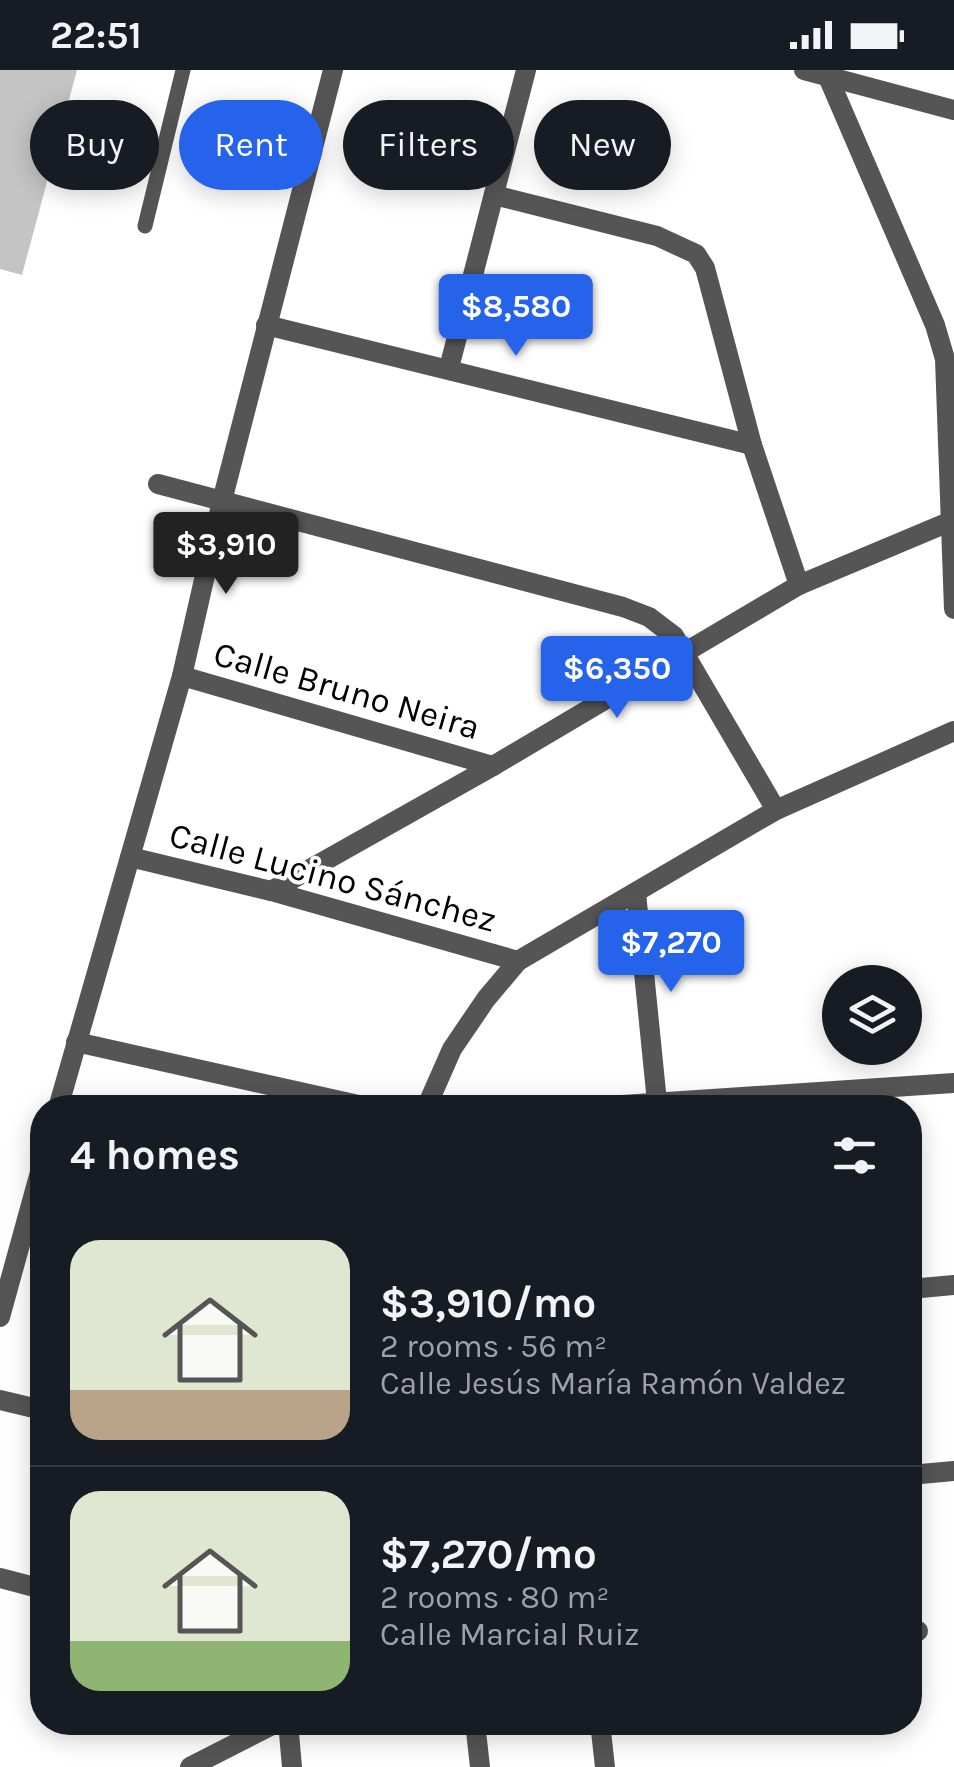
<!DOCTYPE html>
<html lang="en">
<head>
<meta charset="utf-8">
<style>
  body { margin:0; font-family:Karla,sans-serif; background:#20242c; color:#f1f3f6; height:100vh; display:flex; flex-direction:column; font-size:38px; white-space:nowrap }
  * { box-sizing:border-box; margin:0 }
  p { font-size:32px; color:#9ea1a6 }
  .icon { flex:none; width:55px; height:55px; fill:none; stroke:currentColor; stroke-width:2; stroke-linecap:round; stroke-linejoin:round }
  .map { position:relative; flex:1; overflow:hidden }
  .details { position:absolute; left:30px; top:1025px; width:892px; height:640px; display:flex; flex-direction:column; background:#171b24; border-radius:40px; box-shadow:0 5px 25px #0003 }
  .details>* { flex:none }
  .hud { position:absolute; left:30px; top:30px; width:895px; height:90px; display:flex; gap:20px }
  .buttons { position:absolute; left:822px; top:895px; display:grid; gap:20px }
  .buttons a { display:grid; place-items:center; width:100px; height:100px; border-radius:50%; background:#171b24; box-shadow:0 5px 25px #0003; font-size:50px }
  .price { position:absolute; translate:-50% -85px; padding:0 22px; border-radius:10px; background:#2563eb; color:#fff; font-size:32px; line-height:65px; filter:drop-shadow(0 2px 5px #0008) }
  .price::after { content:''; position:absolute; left:50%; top:60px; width:30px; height:22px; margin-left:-15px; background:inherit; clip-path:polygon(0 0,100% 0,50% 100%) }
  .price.on { background:#222; color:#fff }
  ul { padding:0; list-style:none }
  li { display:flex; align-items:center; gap:30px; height:250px; padding:0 40px }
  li+li { border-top:2px solid #363941 }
  li span { display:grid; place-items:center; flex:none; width:280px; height:200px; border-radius:30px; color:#555 }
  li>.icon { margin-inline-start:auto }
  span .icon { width:120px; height:120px; fill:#fffc; stroke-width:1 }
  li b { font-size:42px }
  h2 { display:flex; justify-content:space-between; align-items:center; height:120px; padding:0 40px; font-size:42px }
  .pill { padding:0 35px; border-radius:45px; background:#171b24; box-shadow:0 5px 25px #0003; font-size:35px; line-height:90px }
  .pill.on { background:#2563eb; color:#fff }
  .status { display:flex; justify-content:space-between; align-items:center; height:70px; padding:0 50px; background:#171b24; direction:ltr }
  .status svg { height:28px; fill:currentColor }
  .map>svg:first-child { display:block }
</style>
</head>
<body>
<div class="status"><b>22:51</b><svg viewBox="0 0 49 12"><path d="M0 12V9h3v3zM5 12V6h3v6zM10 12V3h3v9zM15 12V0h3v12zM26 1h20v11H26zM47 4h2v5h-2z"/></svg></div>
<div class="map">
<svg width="954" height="1697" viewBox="0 0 954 1697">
  <rect width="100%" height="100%" fill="#fff"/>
  <polygon fill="#c4c4c4" points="0,0 77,0 22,205 0,199"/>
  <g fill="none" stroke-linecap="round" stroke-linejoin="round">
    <polyline stroke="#555" stroke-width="15" points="145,156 183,0"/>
    <g stroke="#555" stroke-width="20">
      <polyline points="804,0 954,40"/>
      <polyline points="825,0 935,255 945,289 954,539"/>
      <polyline points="494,125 657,166 696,184 705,198 752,375 799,515"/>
      <polyline points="266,255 752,375"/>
      <polyline points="449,298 526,0"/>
      <polyline points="158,414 623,537 649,547 674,566 776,740"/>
      <polyline points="182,606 493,696"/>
      <polyline points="130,787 271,821 518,891"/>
      <polyline points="271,821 493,696 799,515 949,452 954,454"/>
      <polyline points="636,823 657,1032"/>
      <polyline points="76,972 372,1038"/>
      <polyline points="58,1038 182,606 222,431 333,0"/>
      <polyline points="426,1038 452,979 486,929 518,891 776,740 954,661"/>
      <polyline points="577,1038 954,1013"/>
      <polyline points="910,1219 954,1215"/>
      <polyline points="0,1247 42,1095"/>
      <polyline points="0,1330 42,1340"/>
      <polyline points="910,1405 954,1401"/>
      <polyline points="0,1508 42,1519"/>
      <polyline points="910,1562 918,1561"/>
      <polyline points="288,1652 292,1697"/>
      <polyline points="475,1652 480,1697"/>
      <polyline points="600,1652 605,1697"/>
      <polyline points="190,1697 278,1652"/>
    </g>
  </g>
  <g text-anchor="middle" stroke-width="8" stroke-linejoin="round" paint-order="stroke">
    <g font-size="35" fill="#000" stroke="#fff">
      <text transform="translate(347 620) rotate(16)" y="12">Calle Bruno Neira</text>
      <text transform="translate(333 807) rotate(15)" y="12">Calle Lucino Sánchez</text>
    </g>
  </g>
</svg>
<div class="buttons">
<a><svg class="icon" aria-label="layers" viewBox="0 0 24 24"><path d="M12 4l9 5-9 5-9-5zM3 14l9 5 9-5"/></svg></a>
</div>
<b class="price" style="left:516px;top:289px">$8,580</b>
<b class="price on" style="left:226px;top:527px">$3,910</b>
<b class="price" style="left:617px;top:651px">$6,350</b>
<b class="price" style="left:671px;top:925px">$7,270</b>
<div class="hud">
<a class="pill">Buy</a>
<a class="pill on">Rent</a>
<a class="pill">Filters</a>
<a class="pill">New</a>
</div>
<section class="details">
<h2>4 homes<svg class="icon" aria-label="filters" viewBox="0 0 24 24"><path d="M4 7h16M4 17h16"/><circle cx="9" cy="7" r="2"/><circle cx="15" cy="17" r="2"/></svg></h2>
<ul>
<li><span style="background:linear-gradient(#dfe7d0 75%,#b9a48a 0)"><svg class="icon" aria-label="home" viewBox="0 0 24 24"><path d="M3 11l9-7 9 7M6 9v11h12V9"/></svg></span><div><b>$3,910/mo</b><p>2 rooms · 56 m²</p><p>Calle Jesús María Ramón Valdez</p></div></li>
<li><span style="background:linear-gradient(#dfe7d0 75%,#8fb573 0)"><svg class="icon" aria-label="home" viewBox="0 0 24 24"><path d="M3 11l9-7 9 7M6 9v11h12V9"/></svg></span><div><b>$7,270/mo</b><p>2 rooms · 80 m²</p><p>Calle Marcial Ruiz</p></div></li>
</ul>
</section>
</div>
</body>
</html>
